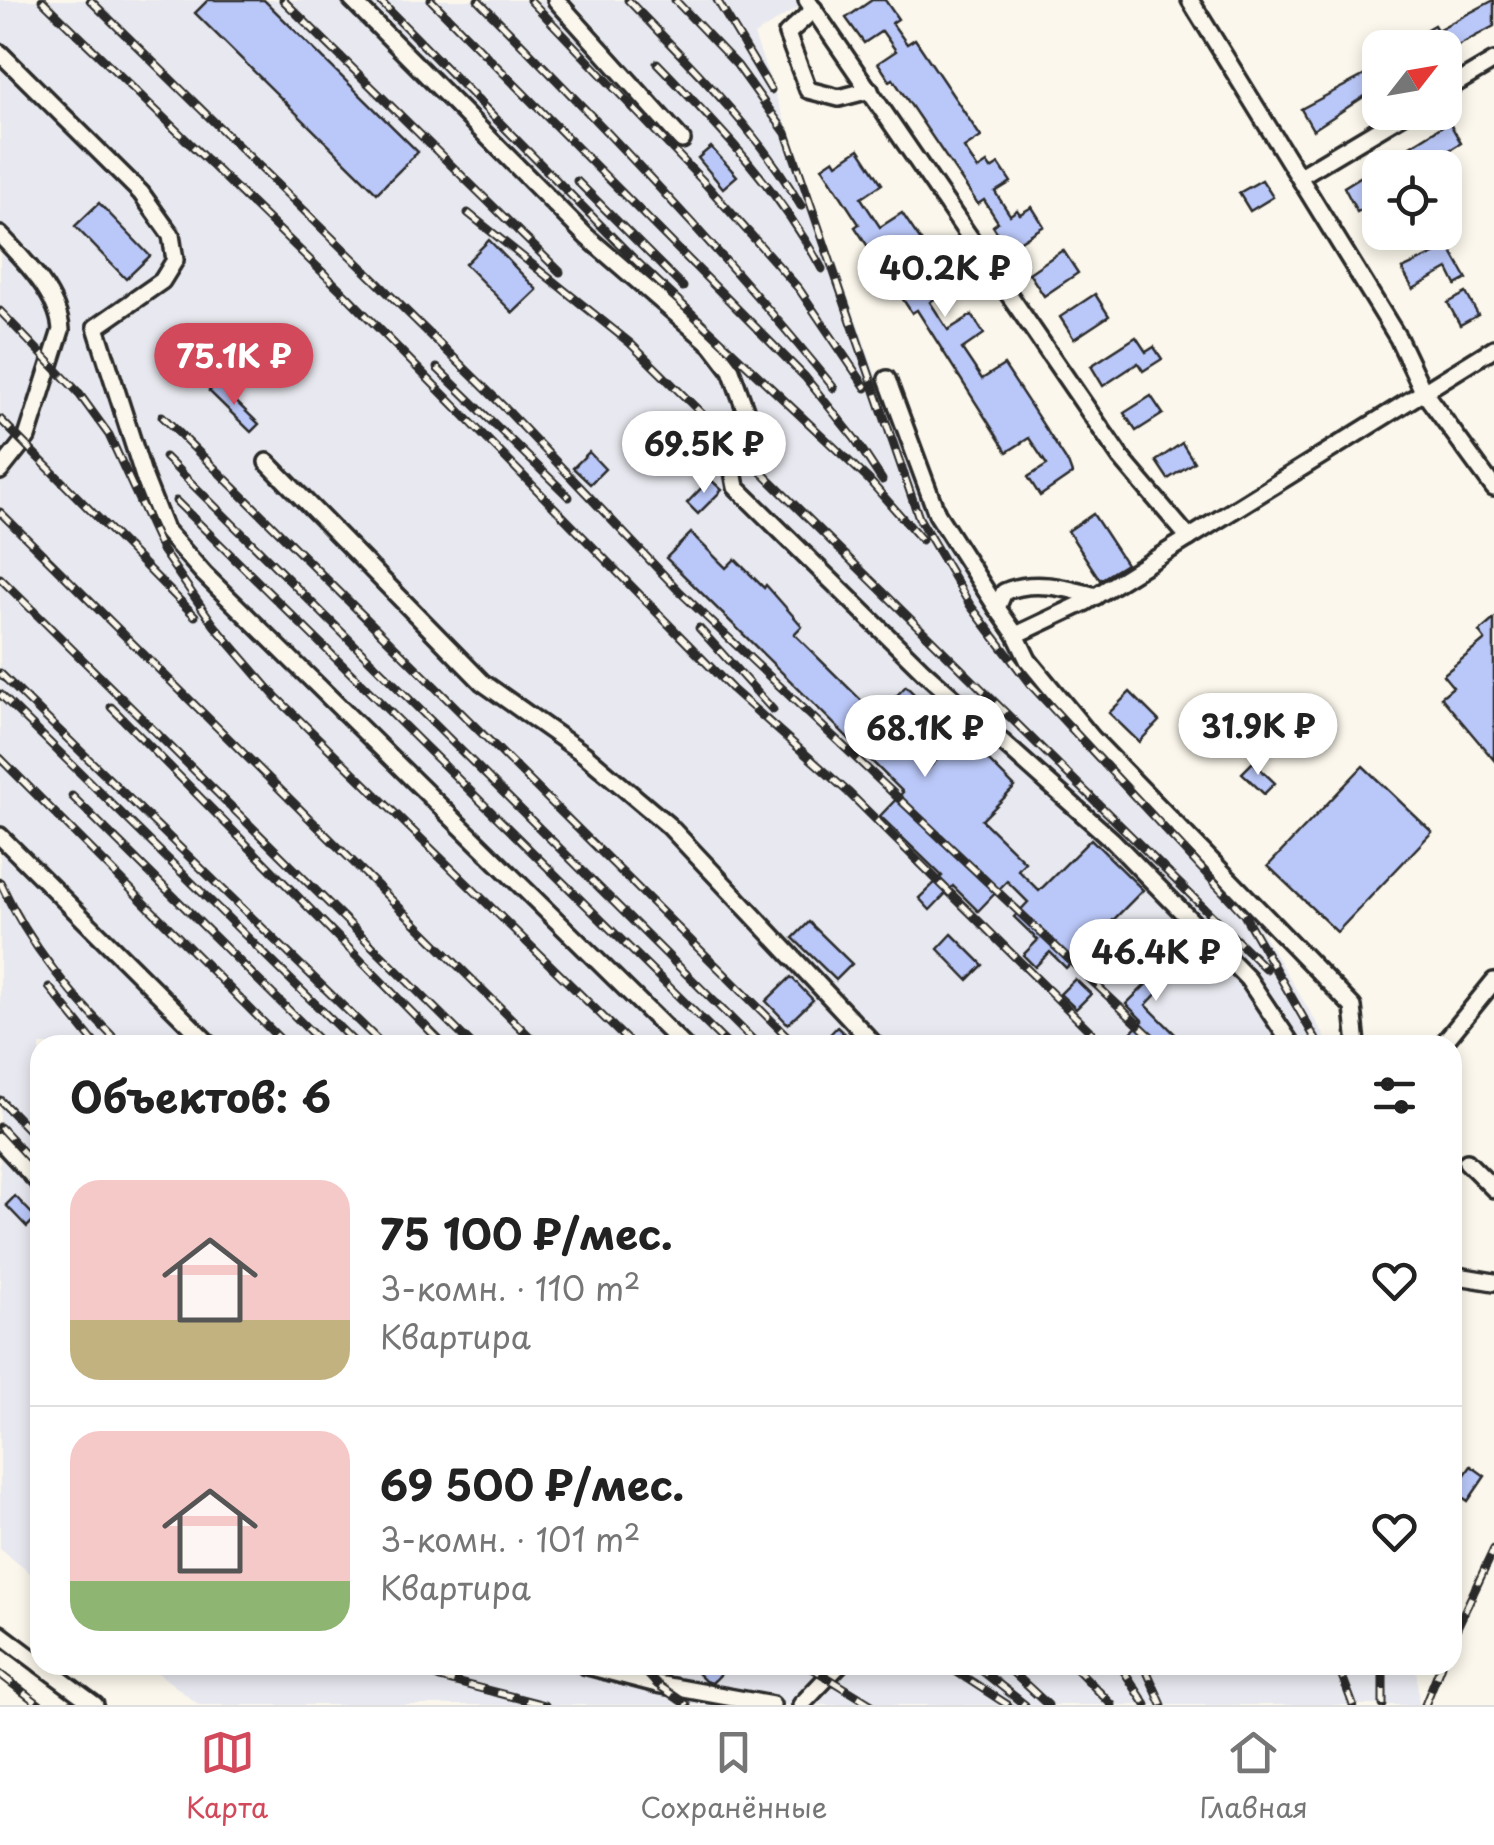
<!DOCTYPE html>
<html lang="ru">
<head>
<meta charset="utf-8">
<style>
  body { margin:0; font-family:"Playpen Sans",sans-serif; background:#f2f2f2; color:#222; height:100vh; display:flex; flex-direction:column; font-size:38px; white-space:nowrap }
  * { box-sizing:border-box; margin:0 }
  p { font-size:32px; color:#767676 }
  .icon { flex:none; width:55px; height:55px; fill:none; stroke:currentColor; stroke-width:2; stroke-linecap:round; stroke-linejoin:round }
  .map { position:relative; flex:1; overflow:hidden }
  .sheet { position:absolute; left:30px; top:1035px; width:1432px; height:640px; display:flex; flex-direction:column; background:#fff; border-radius:30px; box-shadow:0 5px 15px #0003 }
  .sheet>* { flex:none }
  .needle { width:65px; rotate:59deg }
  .tools { position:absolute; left:1362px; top:30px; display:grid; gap:20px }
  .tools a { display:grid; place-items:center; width:100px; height:100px; border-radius:20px; background:#fff; box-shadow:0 5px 15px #0003; font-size:50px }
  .price { position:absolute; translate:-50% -85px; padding:0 22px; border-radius:35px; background:#fff; color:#222; font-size:32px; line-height:65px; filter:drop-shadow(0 2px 5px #0008) }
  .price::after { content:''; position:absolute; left:50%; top:60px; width:30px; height:22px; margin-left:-15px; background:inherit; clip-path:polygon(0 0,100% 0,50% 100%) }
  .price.active { background:#d1495b; color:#fff }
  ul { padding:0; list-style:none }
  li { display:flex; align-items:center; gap:30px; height:250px; padding:0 40px }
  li+li { border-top:2px solid #e0e0e0 }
  li span { display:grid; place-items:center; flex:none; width:280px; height:200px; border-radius:30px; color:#555 }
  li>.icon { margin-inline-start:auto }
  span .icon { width:120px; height:120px; fill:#fffc; stroke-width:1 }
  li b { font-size:42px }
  h2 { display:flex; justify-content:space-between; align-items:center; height:120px; padding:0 40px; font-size:42px }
  .tab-bar { display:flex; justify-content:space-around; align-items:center; height:140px; border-top:2px solid #e0e0e0; background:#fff; font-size:28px; color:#767676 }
  .tab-bar a { display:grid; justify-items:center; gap:5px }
  .tab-bar .active { color:#d1495b }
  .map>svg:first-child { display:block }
</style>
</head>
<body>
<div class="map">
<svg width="1494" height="1705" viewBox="0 0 1494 1705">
  <rect width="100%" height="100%" fill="#fbf7ec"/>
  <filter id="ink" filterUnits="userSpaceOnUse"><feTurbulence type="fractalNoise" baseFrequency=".01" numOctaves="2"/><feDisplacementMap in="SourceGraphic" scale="20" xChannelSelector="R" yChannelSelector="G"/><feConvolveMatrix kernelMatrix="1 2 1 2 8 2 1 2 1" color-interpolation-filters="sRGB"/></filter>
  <g filter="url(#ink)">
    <g fill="#e8e9f0">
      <polygon points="0,0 810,0 754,35 928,520 1007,645 1246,906 1330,1045 40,1045 40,1581 0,1549"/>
      <polygon points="148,1665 1416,1665 1419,1705 199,1705"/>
    </g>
    <g fill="#bac8f9" stroke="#2b2b2b" stroke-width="2.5">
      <polygon points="208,0 264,0 418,152 377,193 195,13"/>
      <polygon points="872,0 885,0 898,19 892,23 907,44 915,39 981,137 964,148 978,169 987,163 991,169 999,164 1011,182 995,192 1010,215 1017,210 1020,214 1032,207 1044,226 1008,249 993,226 998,222 984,200 978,204 893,79 890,81 878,63 896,51 882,31 864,43 846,18"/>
      <polygon points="1494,0 1494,26 1445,53 1445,48 1428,48 1420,33 1434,25 1437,30"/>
      <polygon points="1380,67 1380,86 1313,130 1301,109"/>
      <polygon points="1449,122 1461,143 1421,168 1380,168 1380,199 1357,212 1344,187"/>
      <polygon points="711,147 737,176 723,188 698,158"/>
      <polygon points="859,149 882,184 861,198 880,227 902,213 952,287 930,302 948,330 972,315 984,334 962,349 982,379 1004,365 1068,463 1072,474 1040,496 1028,477 1047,465 1029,438 1007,452 917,310 912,313 855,227 859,224 822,167 834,159 837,164"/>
      <polygon points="1262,180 1273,197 1250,211 1239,193"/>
      <polygon points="99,203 150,256 126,279 75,226"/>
      <polygon points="489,240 537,290 513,313 465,264"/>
      <polygon points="1449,247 1467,279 1456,285 1448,269 1413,289 1402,269"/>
      <polygon points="1063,250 1078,273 1044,296 1029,273"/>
      <polygon points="1466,293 1478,315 1460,325 1448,303"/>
      <polygon points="1095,294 1109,316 1074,339 1060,317"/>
      <polygon points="1136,337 1146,352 1154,347 1162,359 1143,371 1138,363 1103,386 1091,366"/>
      <polygon points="217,383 259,424 251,432 209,391"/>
      <polygon points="1151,396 1163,414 1136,431 1124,413"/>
      <polygon points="1182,443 1194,462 1168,479 1156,461"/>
      <polygon points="589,452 605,469 590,484 573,468"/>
      <polygon points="710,479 722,490 698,514 687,503"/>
      <polygon points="1093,514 1126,564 1100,580 1068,531"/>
      <polygon points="691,533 726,568 735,559 764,588 766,585 802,626 794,634 877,716 906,686 916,696 910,702 927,719 904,743 929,768 962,734 1015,787 982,820 1025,862 1018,870 1039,891 1091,839 1143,890 1066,968 1050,952 1035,967 1023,955 1038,940 1014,917 1028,902 1007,881 978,911 953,886 930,910 919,898 942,876 880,816 903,792 666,558"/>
      <polygon points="1494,619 1494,760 1441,697 1453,687 1443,675 1485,640 1479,632"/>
      <polygon points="1130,692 1159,721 1139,742 1109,713"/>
      <polygon points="1253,762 1275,783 1264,794 1242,773"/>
      <polygon points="1363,766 1432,832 1337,932 1268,866"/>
      <polygon points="809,922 852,964 836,980 793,938"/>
      <polygon points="952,934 983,965 968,980 938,949"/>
      <polygon points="1191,940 1200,948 1146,1005 1179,1038 1171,1045 1118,1045 1143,1021 1126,1004"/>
      <polygon points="791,977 813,1000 788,1024 766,1001"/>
      <polygon points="1075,979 1091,994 1076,1009 1060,994"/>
      <polygon points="837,1027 856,1045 820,1045"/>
      <polygon points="15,1196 36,1218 27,1227 6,1205"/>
      <polygon points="1471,1466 1485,1476 1468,1501 1452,1490 1452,1468 1464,1476"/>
      <polygon points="689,1665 730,1665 712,1683 705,1681"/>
    </g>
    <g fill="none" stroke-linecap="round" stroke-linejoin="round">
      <defs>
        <g id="minor">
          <polyline points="352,0 587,237 712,345 731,370 745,409 746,436 733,471 736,487 923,671 1112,840 1248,979 1292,1045"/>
          <polyline points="556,0 682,140"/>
          <polyline points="807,0 1121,458 1189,538"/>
          <polyline points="1190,0 1398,338 1423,391 1494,488"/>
          <polyline points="814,9 787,34 808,90 839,98 870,90"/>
          <polyline points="0,53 141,193 171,235 175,260 162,281 96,327 144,477 165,530 204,574 683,1045"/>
          <polyline points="1445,90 1494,61"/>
          <polyline points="1300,176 1407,112"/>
          <path d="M 0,235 C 24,260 59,295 61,330 L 27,437 L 0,471"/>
          <polyline points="887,379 937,514 997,608"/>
          <polyline points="267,462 482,682 584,754 669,826 875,1045"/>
          <path d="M 1096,596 C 1066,588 1033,579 1004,592 L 997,608 L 1016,635 L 1028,660 L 1092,738 L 1353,1007 L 1357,1045"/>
          <polyline points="1016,635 1086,602 1494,348"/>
          <polyline points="0,836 210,1045"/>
          <polyline points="1442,1045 1494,981"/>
          <polyline points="0,1141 40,1184"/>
          <polyline points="1467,1162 1494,1189"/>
          <polyline points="1452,1275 1494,1282"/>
          <polyline points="0,1634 40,1664"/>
          <polyline points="41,1665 95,1705"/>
          <polyline points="584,1665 657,1684 772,1705"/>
          <polyline points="801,1705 839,1665"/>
        </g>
      </defs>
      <use href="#minor" stroke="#2b2b2b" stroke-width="22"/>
      <use href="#minor" stroke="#fbf7ec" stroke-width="15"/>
      <defs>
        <g id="rail">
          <polyline points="42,0 347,296 732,689 848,792 1104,1045"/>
          <polyline points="90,0 506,409 680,592 1160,1045"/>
          <polyline points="283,0 560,272"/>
          <polyline points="379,0 635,260 868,479 922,540"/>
          <polyline points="431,0 805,377 855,439 882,480"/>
          <path d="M 478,0 C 602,125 723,251 834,388"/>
          <polyline points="530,0 702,180 799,289 866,388"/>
          <path d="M 628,0 C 691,66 755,127 801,206"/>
          <polyline points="675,0 737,65 786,133 919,518 970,605 1030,684 1243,913 1319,1045"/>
          <polyline points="717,0 771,90"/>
          <path d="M 657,63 C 721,129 777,187 822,269"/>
          <polyline points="577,181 683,287"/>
          <polyline points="468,213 630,343 1266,969"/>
          <polyline points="0,311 77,391 109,435 162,550 214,625 276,697 632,1045"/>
          <polyline points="437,368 569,497"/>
          <polyline points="162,416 796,1045"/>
          <polyline points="0,419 195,616"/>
          <polyline points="165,457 758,1045"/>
          <polyline points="176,501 728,1045"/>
          <polyline points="0,512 538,1045"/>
          <polyline points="0,578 472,1045"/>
          <polyline points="699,628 773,710"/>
          <polyline points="0,673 383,1045"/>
          <polyline points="0,694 357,1045"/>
          <polyline points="111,707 444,1045"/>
          <polyline points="0,758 286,1045"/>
          <polyline points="72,796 324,1045"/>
          <path d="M 0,882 C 31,948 70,994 121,1045"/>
          <polyline points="49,987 96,1045"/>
          <polyline points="0,1100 40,1141"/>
          <polyline points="0,1127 40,1170"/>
          <polyline points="1452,1638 1494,1549"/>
          <polyline points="412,1665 440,1678 545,1705"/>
          <polyline points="639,1665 657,1684 687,1705"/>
          <polyline points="807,1665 872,1705"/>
          <polyline points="946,1665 1008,1705"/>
          <polyline points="975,1665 1025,1705"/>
          <polyline points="1005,1665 1048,1705"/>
          <polyline points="1073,1665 1112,1705"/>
          <polyline points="1120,1665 1146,1705"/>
          <polyline points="1144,1665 1162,1705"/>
          <polyline points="1338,1665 1353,1705"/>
          <polyline points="0,1674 40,1705"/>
          <polyline points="1383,1705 1383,1665"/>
          <polyline points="1425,1705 1441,1665"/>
        </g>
      </defs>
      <use href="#rail" stroke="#2b2b2b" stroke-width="9"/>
      <use href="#rail" stroke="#fbf7ec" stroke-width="5" stroke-dasharray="15" stroke-linecap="butt"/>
    </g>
  </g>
</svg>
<div class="tools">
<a><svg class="needle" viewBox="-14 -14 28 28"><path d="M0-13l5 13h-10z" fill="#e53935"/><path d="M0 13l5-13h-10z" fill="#767676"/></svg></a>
<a><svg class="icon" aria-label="locate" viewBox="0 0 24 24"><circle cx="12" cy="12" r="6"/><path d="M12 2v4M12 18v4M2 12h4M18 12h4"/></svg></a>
</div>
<b class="price" style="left:945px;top:320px">40.2K ₽</b>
<b class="price active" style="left:234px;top:408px">75.1K ₽</b>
<b class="price" style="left:704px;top:496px">69.5K ₽</b>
<b class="price" style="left:1258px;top:778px">31.9K ₽</b>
<b class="price" style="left:925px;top:780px">68.1K ₽</b>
<b class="price" style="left:1156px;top:1004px">46.4K ₽</b>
<section class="sheet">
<h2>Объектов: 6<svg class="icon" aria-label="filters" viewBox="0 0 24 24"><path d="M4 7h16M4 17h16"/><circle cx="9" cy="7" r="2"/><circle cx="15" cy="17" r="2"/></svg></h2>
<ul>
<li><span style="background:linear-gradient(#f6c9c9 70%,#c2b280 0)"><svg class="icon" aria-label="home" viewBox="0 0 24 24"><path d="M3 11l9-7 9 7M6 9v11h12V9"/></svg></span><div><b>75 100 ₽/мес.</b><p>3-комн. · 110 m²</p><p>Квартира</p></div><svg class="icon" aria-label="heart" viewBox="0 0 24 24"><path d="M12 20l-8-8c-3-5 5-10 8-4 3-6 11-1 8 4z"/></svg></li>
<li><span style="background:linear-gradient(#f6c9c9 75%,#8fb573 0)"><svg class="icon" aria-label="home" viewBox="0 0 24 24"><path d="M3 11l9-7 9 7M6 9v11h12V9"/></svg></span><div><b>69 500 ₽/мес.</b><p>3-комн. · 101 m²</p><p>Квартира</p></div><svg class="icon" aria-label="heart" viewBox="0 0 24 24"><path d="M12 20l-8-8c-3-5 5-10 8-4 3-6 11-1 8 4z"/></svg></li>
</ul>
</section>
</div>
<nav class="tab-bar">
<a class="active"><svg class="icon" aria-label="map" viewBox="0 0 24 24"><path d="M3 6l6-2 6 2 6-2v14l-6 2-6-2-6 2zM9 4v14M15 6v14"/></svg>Карта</a>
<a><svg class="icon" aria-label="saved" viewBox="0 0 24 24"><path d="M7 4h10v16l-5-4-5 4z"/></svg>Сохранённые</a>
<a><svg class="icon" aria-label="home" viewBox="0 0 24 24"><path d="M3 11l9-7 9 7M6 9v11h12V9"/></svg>Главная</a>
</nav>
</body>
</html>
